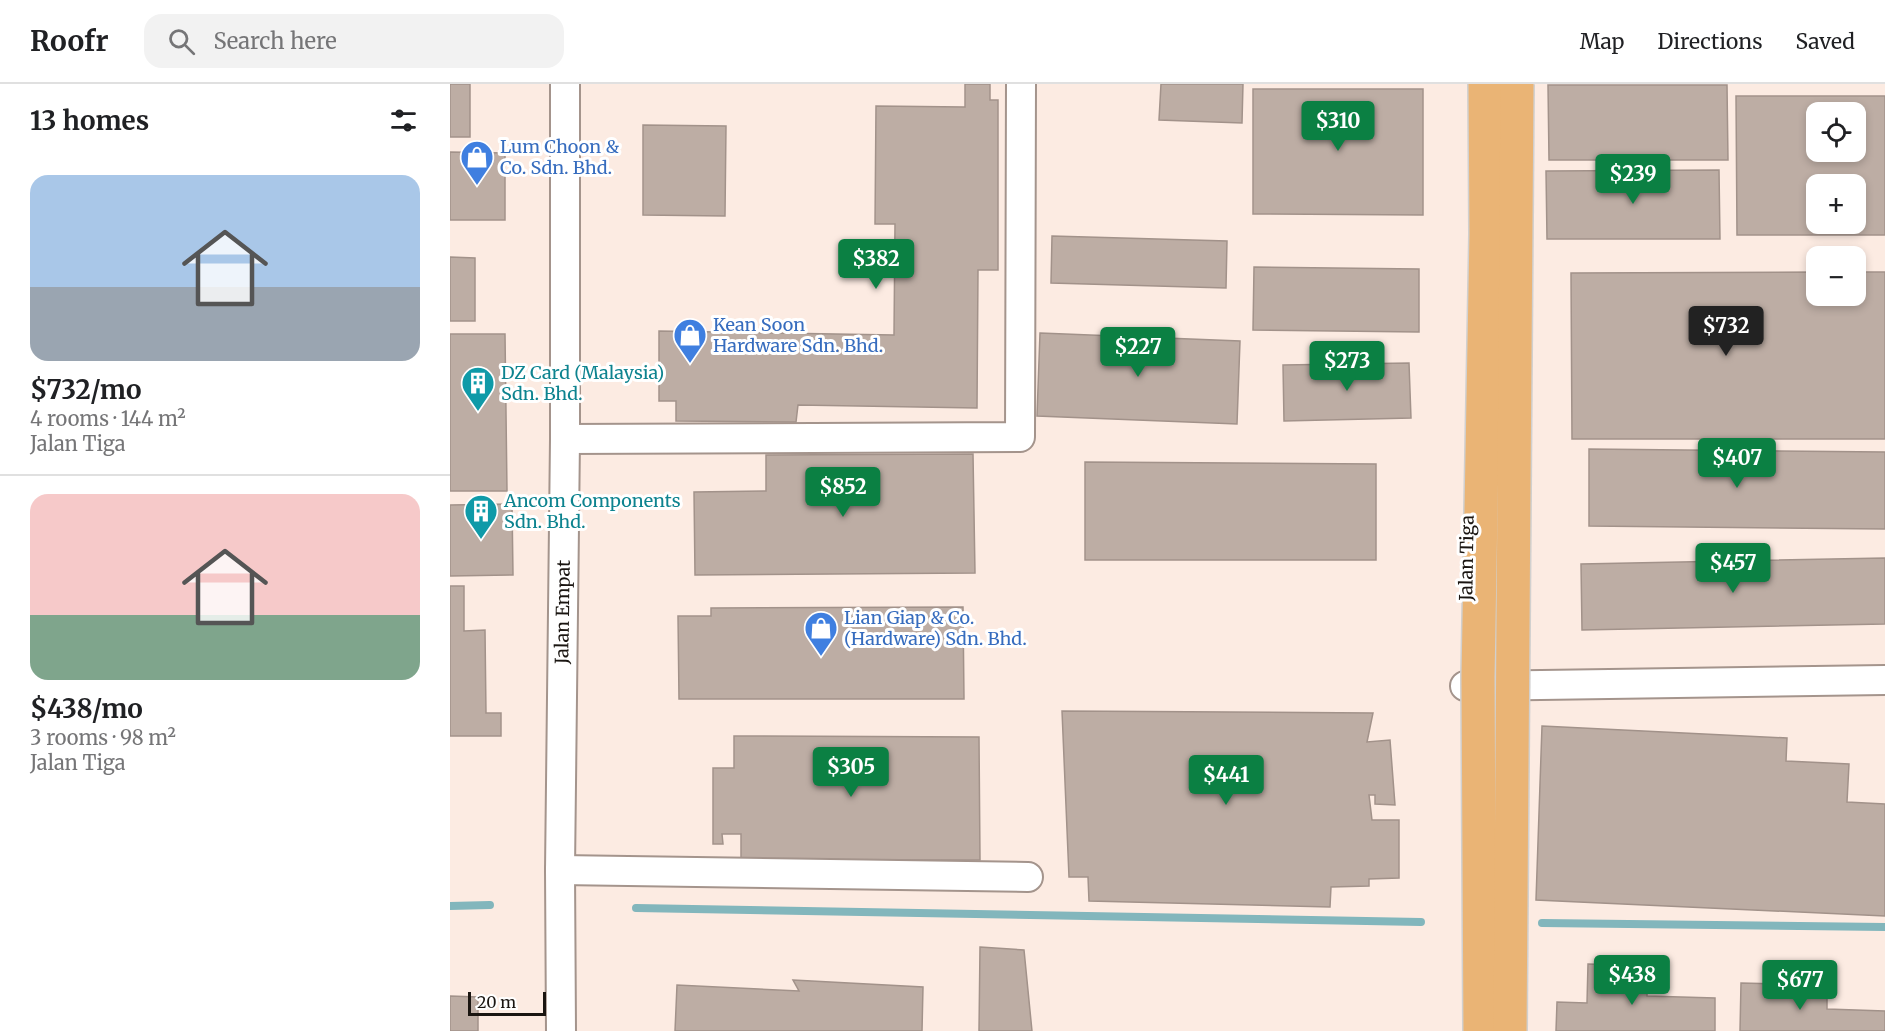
<!DOCTYPE html>
<html lang="en">
<head>
<meta charset="utf-8">
<style>
  body { margin:0; font-family:Merriweather,serif; background:#f2f2f2; color:#202124; height:100vh; display:flex; flex-direction:column; font-size:22px; white-space:nowrap }
  * { box-sizing:border-box; margin:0 }
  p { font-size:20px; color:#757577 }
  .icon { flex:none; width:33px; height:33px; fill:none; stroke:currentColor; stroke-width:2; stroke-linecap:round; stroke-linejoin:round }
  .map { position:relative; flex:1; overflow:hidden }
  .details { display:flex; flex-direction:column; background:#fff; width:450px }
  .details>* { flex:none }
  .tools { position:absolute; left:1356px; top:18px; display:grid; gap:12px }
  .tools a { display:grid; place-items:center; width:60px; height:60px; border-radius:12px; background:#fff; box-shadow:0 3px 9px #0003; font-size:30px }
  .scale { position:absolute; left:18px; bottom:15px; width:78px; box-sizing:border-box; padding-left:6px; border:3px solid #1a1511; border-top:0; font-size:16px; line-height:21px; white-space:nowrap; color:#1a1511; -webkit-text-stroke:4px #fff; paint-order:stroke }
  .price { position:absolute; translate:-50% -51px; padding:0 14px; border-radius:6px; background:#0b8043; color:#fff; font-size:20px; line-height:39px; filter:drop-shadow(0 2px 3px #0008) }
  .price::after { content:''; position:absolute; left:50%; top:36px; width:18px; height:14px; margin-left:-9px; background:inherit; clip-path:polygon(0 0,100% 0,50% 100%) }
  .price.on { background:#222; color:#fff }
  ul { padding:0; list-style:none }
  li { display:grid; align-content:center; gap:12px; height:318px; padding:0 30px }
  li+li { border-top:2px solid #e0e0e0 }
  li span { display:grid; place-items:center; height:186px; border-radius:18px; color:#555 }
  li>.icon { margin-inline-start:auto }
  span .icon { width:108px; height:108px; fill:#fffc; stroke-width:1 }
  li b { font-size:26px }
  h2 { display:flex; justify-content:space-between; align-items:center; height:72px; padding:0 30px; font-size:26px }
  header { display:flex; align-items:center; gap:36px; box-sizing:border-box; height:84px; padding:0 30px; background:#fff; border-bottom:2px solid #e0e0e0 }
  header strong { font-size:28px }
  nav { display:flex; gap:33px; margin-inline-start:auto; font-size:21px }
  .search { width:420px; height:54px; background:#f2f2f2; display:flex; align-items:center; gap:15px; box-sizing:border-box; padding:0 21px; border-radius:18px; color:#757577; font-size:22px }
  main { display:flex; flex:1; min-height:0 }
  .map>svg:first-child { display:block }
</style>
</head>
<body>
<header>
<strong>Roofr</strong>
<div class="search"><svg class="icon" aria-label="search" viewBox="0 0 24 24"><circle cx="10" cy="10" r="6"/><path d="M15 15l6 6"/></svg>Search here</div>
<nav><a>Map</a><a>Directions</a><a>Saved</a></nav>
</header>
<main>
<section class="details">
<h2>13 homes<svg class="icon" aria-label="filters" viewBox="0 0 24 24"><path d="M4 7h16M4 17h16"/><circle cx="9" cy="7" r="2"/><circle cx="15" cy="17" r="2"/></svg></h2>
<ul>
<li><span style="background:linear-gradient(#a9c7e8 60%,#9aa5b1 0)"><svg class="icon" aria-label="home" viewBox="0 0 24 24"><path d="M3 11l9-7 9 7M6 9v11h12V9"/></svg></span><div><b>$732/mo</b><p>4 rooms · 144 m²</p><p>Jalan Tiga</p></div></li>
<li><span style="background:linear-gradient(#f6c9c9 65%,#7fa58c 0)"><svg class="icon" aria-label="home" viewBox="0 0 24 24"><path d="M3 11l9-7 9 7M6 9v11h12V9"/></svg></span><div><b>$438/mo</b><p>3 rooms · 98 m²</p><p>Jalan Tiga</p></div></li>
</ul>
</section>
<div class="map">
<svg width="1435" height="947" viewBox="0 0 1435 947">
  <rect width="100%" height="100%" fill="#fcebe2"/>
  <g fill="none" stroke-linecap="round" stroke-linejoin="round">
    <g stroke="#82b6bc" stroke-width="8">
      <polyline points="0,822 40,821"/>
      <polyline points="186,824 971,838"/>
      <polyline points="1092,839 1435,843"/>
    </g>
  </g>
  <g fill="#bdada4" stroke="#a2928a" stroke-width="1.5" fill-rule="evenodd">
    <rect x="0" y="0" width="20" height="53"/>
    <polygon points="515,0 540,0 540,16 548,16 548,186 528,186 527,324 348,321 346,338 226,337 226,317 209,317 209,247 444,251 445,140 425,140 426,22 515,23"/>
    <polygon points="711,0 793,0 792,39 709,36"/>
    <polygon points="1098,1 1277,1 1278,76 1099,76"/>
    <polygon points="803,5 973,5 973,131 803,130"/>
    <path d="M 1286,12 L 1435,12 L 1435,151 L 1287,151 ZM 1366,28 L 1406,28 L 1406,68 L 1366,68 ZM 1366,100 L 1406,100 L 1406,140 L 1366,140 Z"/>
    <polygon points="193,41 276,42 275,132 193,131"/>
    <polygon points="0,68 55,69 55,136 0,136"/>
    <polygon points="1269,86 1270,155 1097,155 1096,87"/>
    <polygon points="602,152 777,157 776,204 601,199"/>
    <polygon points="0,173 25,174 25,237 0,237"/>
    <polygon points="804,183 969,185 969,248 803,246"/>
    <polygon points="1366,188 1366,212 1406,212 1406,188 1435,188 1435,355 1122,355 1121,189"/>
    <polygon points="590,249 790,257 787,340 587,332"/>
    <polygon points="0,250 55,250 57,407 0,407"/>
    <polygon points="959,279 961,334 834,337 833,281"/>
    <polygon points="1139,365 1435,368 1435,445 1139,442"/>
    <polygon points="523,370 525,489 245,491 244,408 316,407 316,371"/>
    <polygon points="635,378 926,380 926,476 635,476"/>
    <polygon points="62,420 63,491 0,492 0,421"/>
    <polygon points="1435,474 1435,540 1132,546 1131,480"/>
    <polygon points="0,502 14,502 14,547 35,546 36,629 51,629 51,652 0,652"/>
    <polygon points="513,523 514,615 229,615 228,532 261,532 261,524"/>
    <polygon points="612,627 923,629 917,658 940,656 945,721 925,720 925,711 919,711 922,736 949,736 949,794 919,795 919,802 881,803 880,823 639,817 638,793 619,793"/>
    <polygon points="1092,642 1337,654 1336,677 1399,680 1397,718 1435,720 1435,832 1086,816"/>
    <polygon points="284,652 529,653 530,776 291,776 291,750 272,750 273,760 263,760 263,684 284,684"/>
    <polygon points="530,863 574,866 582,947 529,947"/>
    <polygon points="1138,880 1197,882 1197,912 1265,914 1265,947 1106,947 1107,918 1137,919"/>
    <polygon points="343,896 473,903 472,947 225,947 227,901 349,907"/>
    <polygon points="1291,899 1377,901 1377,925 1435,927 1435,947 1290,947"/>
    <polygon points="0,912 28,913 28,947 0,947"/>
  </g>
  <g fill="none" stroke-linecap="round" stroke-linejoin="round">
    <defs>
      <g id="minor">
        <polyline points="115,355 570,353 571,0"/>
        <polyline points="1015,602 1435,596"/>
        <polyline points="110,786 578,793"/>
        <polyline points="111,947 110,786 115,355 115,0"/>
      </g>
    </defs>
    <use href="#minor" stroke="#a4948c" stroke-width="32"/>
    <use href="#minor" stroke="#fff" stroke-width="28"/>
    <defs>
      <g id="highway-bridge">
        <polyline points="1030,947 1028,593 1036,150 1035,0"/>
        <polyline points="1060,947 1067,0"/>
      </g>
    </defs>
    <use href="#highway-bridge" stroke="#d1d0cf" stroke-width="36" stroke-linecap="butt"/>
    <use href="#highway-bridge" stroke="#eab475" stroke-width="33"/>
  </g>
  <defs>
    <symbol id="shop-pin" viewBox="-11 -11 22 30"><path d="M0 17L-7.5 6A9.5 9.5 0 1 1 7.5 6Z" fill="#3f7fe0" stroke="#fff"/><path d="M-5-2.5h2.3a2.7 3.5 0 0 1 5.4 0H5L5.5 6h-11ZM-1.5-2.5h3a1.5 2.3 0 0 0-3 0Z" fill="#fff"/></symbol>
    <symbol id="building-pin" viewBox="-11 -11 22 30"><path d="M0 17L-7.5 6A9.5 9.5 0 1 1 7.5 6Z" fill="#0f9aa8" stroke="#fff"/><path d="M-4-6H4V6H1V3H-1V6H-4ZM-2.5-4.3h1.7v1.8h-1.7ZM.8-4.3h1.7v1.8H.8ZM-2.5-1h1.7V.8h-1.7ZM.8-1h1.7V.8H.8Z" fill="#fff"/></symbol>
  </defs>
  <g fill-rule="evenodd">
    <use href="#shop-pin" x="8" y="54" width="38" height="52"/>
    <use href="#shop-pin" x="221" y="232" width="38" height="52"/>
    <use href="#building-pin" x="9" y="280" width="38" height="52"/>
    <use href="#building-pin" x="12" y="408" width="38" height="52"/>
    <use href="#shop-pin" x="352" y="525" width="38" height="52"/>
  </g>
  <g text-anchor="middle" stroke-width="6" stroke-linejoin="round" paint-order="stroke">
    <g font-size="18" fill="#366cbe" stroke="#fff" text-anchor="start">
      <text x="50" y="69">Lum Choon &amp;<tspan x="50" dy="21">Co. Sdn. Bhd.</tspan></text>
      <text x="263" y="247">Kean Soon<tspan x="263" dy="21">Hardware Sdn. Bhd.</tspan></text>
      <text x="394" y="540">Lian Giap &amp; Co.<tspan x="394" dy="21">(Hardware) Sdn. Bhd.</tspan></text>
    </g>
    <g font-size="18" fill="#0d838f" stroke="#fff" text-anchor="start">
      <text x="51" y="295">DZ Card (Malaysia)<tspan x="51" dy="21">Sdn. Bhd.</tspan></text>
      <text x="54" y="423">Ancom Components<tspan x="54" dy="21">Sdn. Bhd.</tspan></text>
    </g>
    <g font-size="18" fill="#1a1511" stroke="#fff">
      <text transform="translate(1017 474) rotate(-89)" y="6">Jalan Tiga</text>
      <text transform="translate(113 528) rotate(-89)" y="6">Jalan Empat</text>
    </g>
  </g>
</svg>
<div class="tools">
<a><svg class="icon" aria-label="locate" viewBox="0 0 24 24"><circle cx="12" cy="12" r="6"/><path d="M12 2v4M12 18v4M2 12h4M18 12h4"/></svg></a>
<a>+</a>
<a>−</a>
</div>
<div class="scale">20 m</div>
<b class="price" style="left:888px;top:68px">$310</b>
<b class="price" style="left:1183px;top:121px">$239</b>
<b class="price" style="left:426px;top:206px">$382</b>
<b class="price on" style="left:1276px;top:273px">$732</b>
<b class="price" style="left:688px;top:294px">$227</b>
<b class="price" style="left:897px;top:308px">$273</b>
<b class="price" style="left:1287px;top:405px">$407</b>
<b class="price" style="left:393px;top:434px">$852</b>
<b class="price" style="left:1283px;top:510px">$457</b>
<b class="price" style="left:401px;top:714px">$305</b>
<b class="price" style="left:776px;top:722px">$441</b>
<b class="price" style="left:1182px;top:922px">$438</b>
<b class="price" style="left:1350px;top:927px">$677</b>
</div>
</main>
</body>
</html>
